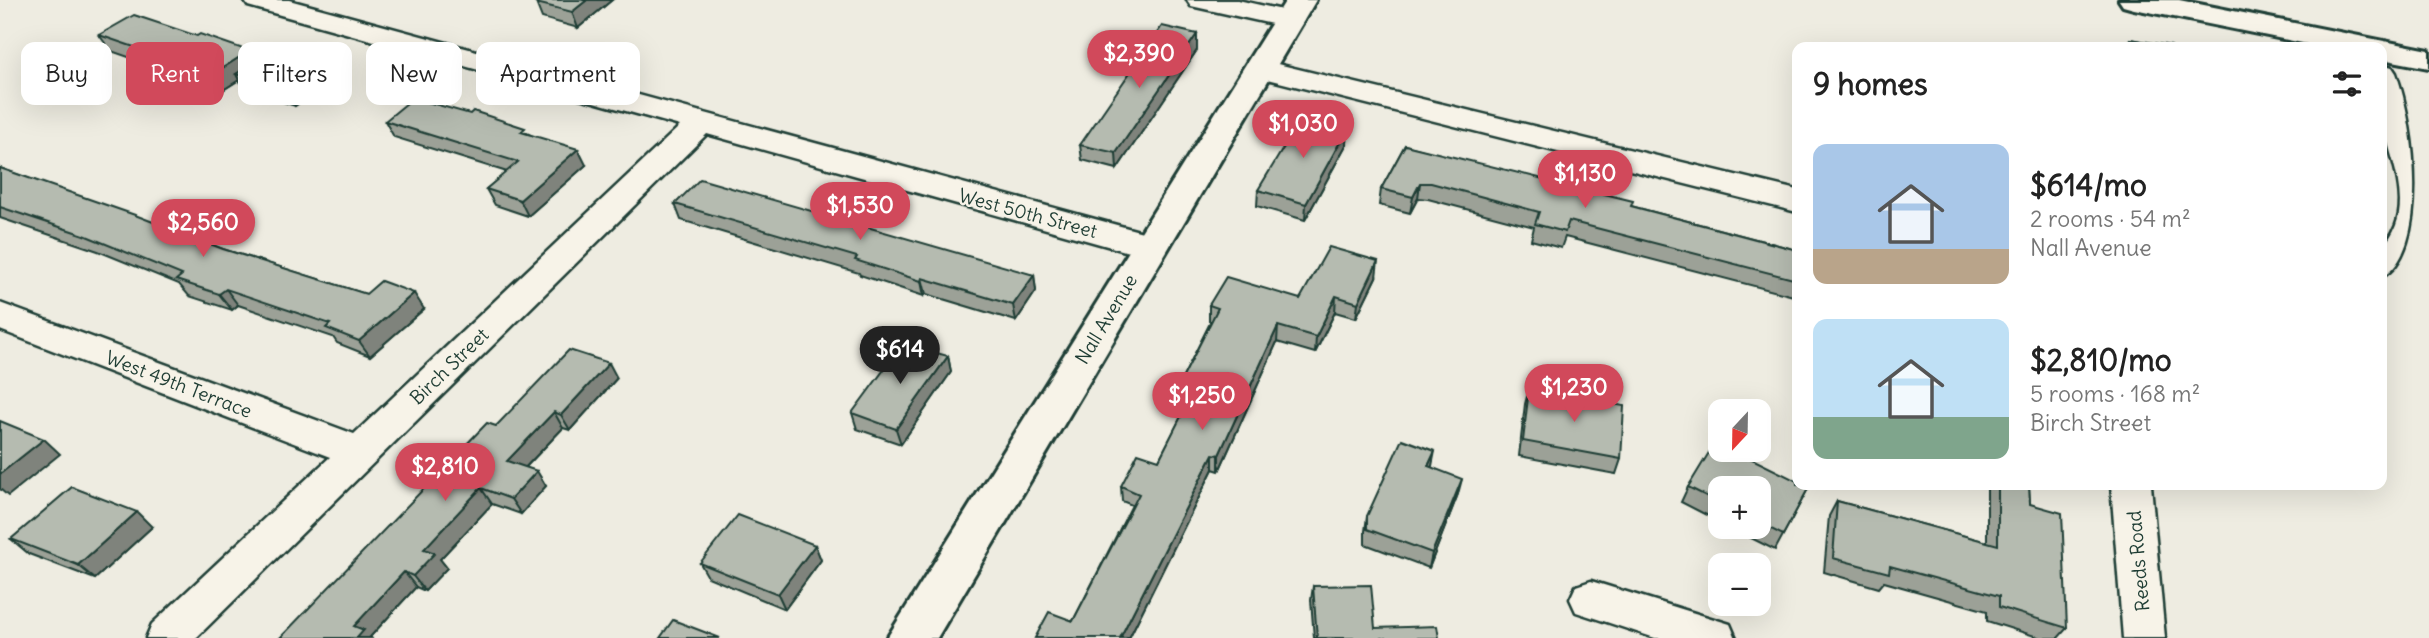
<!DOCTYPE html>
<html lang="en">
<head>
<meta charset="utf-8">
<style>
  body { margin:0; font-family:Delius,sans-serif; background:#f2f2f2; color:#222; height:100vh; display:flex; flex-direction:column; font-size:26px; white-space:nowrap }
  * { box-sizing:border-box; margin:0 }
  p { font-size:23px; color:#767676 }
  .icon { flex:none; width:38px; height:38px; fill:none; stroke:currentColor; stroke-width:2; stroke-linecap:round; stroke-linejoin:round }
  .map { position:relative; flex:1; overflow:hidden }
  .drawer { position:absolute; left:1792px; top:42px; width:595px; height:448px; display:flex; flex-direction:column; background:#fff; border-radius:14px; box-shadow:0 7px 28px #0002 }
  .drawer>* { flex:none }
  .banner { position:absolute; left:21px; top:42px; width:665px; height:63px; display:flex; gap:14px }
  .needle { width:46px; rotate:202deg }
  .fabs { position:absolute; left:1708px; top:399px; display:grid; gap:14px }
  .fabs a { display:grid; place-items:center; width:63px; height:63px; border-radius:14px; background:#fff; box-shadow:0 7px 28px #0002; font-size:35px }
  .price { position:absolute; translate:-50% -60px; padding:0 16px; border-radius:24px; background:#d1495b; color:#fff; font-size:23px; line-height:46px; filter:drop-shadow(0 2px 4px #0008) }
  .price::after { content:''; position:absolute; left:50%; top:42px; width:21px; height:16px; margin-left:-10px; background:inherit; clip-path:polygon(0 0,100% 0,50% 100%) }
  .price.current { background:#222; color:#fff }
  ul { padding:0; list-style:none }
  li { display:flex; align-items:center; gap:21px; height:175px; padding:0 21px }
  li span { display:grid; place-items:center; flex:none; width:196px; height:140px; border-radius:14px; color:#555 }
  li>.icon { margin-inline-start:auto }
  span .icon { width:84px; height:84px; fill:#fffc; stroke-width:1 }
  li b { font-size:30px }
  h2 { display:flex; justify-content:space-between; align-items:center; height:84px; padding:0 21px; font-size:30px }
  .tag { padding:0 24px; border-radius:14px; background:#fff; box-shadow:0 7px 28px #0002; font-size:24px; line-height:63px }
  .tag.current { background:#d1495b; color:#fff }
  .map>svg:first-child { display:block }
</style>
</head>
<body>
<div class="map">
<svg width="2429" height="638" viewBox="0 0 2429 638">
  <rect width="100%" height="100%" fill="#eeece1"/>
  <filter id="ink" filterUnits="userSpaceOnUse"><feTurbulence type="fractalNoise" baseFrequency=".0143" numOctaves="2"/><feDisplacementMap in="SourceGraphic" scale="14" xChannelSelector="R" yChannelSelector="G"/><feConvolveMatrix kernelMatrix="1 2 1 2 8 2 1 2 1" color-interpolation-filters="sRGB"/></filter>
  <g filter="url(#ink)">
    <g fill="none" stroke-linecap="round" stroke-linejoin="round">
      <defs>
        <g id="minor">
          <polygon points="244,0 289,0 1150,234 1162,238 1167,246 1162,254 1150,258 707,134 196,638 146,638 152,624 330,457 0,330 0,303 354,434 680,126 248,6"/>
          <polygon points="1187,0 1238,0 1300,14 1304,20 1300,26 1290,28 1191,6"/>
          <polygon points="1261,60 1797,190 1797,212 1251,75 1247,69 1251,63"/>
          <path d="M 2382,64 L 2392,67 L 2396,73 C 2416,128 2429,252 2382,277 L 2382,247 C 2418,210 2390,161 2382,118 C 2379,102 2381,81 2382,64 Z"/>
          <polygon points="2111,485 2151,485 2165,638 2123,638"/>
          <polygon points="1591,581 1730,624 1736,638 1655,638 1576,612 1570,599 1576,586"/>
        </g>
        <g id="tertiary">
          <polygon points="1286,0 1316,0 937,638 887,638"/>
          <polygon points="2119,0 2179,0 2429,50 2429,68 2382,59 2382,47 2322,47 2134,9 2123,6"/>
        </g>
      </defs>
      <use href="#minor" stroke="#1f3d34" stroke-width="5"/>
      <use href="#tertiary" stroke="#1f3d34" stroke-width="6"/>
      <use href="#minor" fill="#f7f3e8" fill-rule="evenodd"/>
      <use href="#tertiary" fill="#f7f3e8" fill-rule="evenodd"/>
    </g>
    <g fill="#9ca197" stroke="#1f3d34" stroke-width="2">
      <polygon points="612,0 578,28 542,18 536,3"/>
      <polygon points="99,35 256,61 316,69 325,84 295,106 246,90 239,80 223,90 111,51"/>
      <polygon points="2131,39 2172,47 2126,47"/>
      <polygon points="1197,50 1117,169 1082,160 1080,145"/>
      <polygon points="385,121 527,133 586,165 528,216 495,205 486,189 507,172 394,137"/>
      <polygon points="1346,145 1305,220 1257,206 1258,190"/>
      <polygon points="1405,145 1631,206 1797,250 1797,297 1565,237 1561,248 1531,240 1534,227 1428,199 1418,198 1410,213 1379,205 1381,189"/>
      <polygon points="0,168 223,249 366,294 424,309 370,356 337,343 333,337 238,305 232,310 189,296 179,284 98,251 0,218"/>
      <polygon points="675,204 1034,275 1036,291 1016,321 926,294 924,296 860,275 859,273 681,220"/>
      <polygon points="1376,277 1356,318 1335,312 1315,353 1277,342 1219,471 1213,469 1129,638 1035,638 1073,621 1132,505 1122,501 1121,486 1159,460 1187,405 1178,402 1178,387 1211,321 1209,321 1209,305 1300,299"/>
      <polygon points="948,356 951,372 901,444 857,429 852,413"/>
      <polygon points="617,378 570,430 563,428 526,467 546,486 521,514 492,504 440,559 447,568 425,591 416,587 370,637 371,638 280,638 496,426"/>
      <polygon points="1529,389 1621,459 1616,474 1519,456 1525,404"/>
      <polygon points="1432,468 1458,494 1429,568 1365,544 1365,531 1367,516"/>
      <polygon points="1987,485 2029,485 2030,504 2067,628 2058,638 2041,638 1987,621 1987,611 1884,582 1879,588 1824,572 1829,516 1837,501 1987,542"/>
      <polygon points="1688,487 1809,487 1775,550 1729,527 1759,527 1759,488 1720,488 1720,522 1681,502"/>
      <polygon points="152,527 95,579 29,554 11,539"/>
      <polygon points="815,545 821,560 785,609 708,577 700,563"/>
      <polygon points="1313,586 1375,628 1439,638 1314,638 1311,600"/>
    </g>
    <g fill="#7f837b" stroke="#1f3d34" stroke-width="2">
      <polygon points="587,0 612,0 578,28 572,12"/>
      <polygon points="1197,34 1197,50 1117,169 1116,153"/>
      <polygon points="249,51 259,66 236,74 239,80 223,90 213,74"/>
      <polygon points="316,69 325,84 295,106 285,90"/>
      <polygon points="1347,129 1346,145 1305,220 1306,204"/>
      <polygon points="578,149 586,165 528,216 520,200"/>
      <polygon points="1420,183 1418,198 1410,213 1413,197"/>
      <polygon points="1378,261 1376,277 1356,318 1358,303"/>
      <polygon points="1034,275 1036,291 1016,321 1013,305"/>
      <polygon points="922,278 926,294 924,296 921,281"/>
      <polygon points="226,289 238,305 232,310 219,294"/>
      <polygon points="414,293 424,309 370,356 359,341"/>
      <polygon points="1336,296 1335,312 1315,353 1316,337"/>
      <polygon points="1278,326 1277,342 1219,471 1219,455"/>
      <polygon points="948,356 951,372 901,444 896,429"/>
      <polygon points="609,363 617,378 570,430 561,415"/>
      <polygon points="554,412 563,428 517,476 507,461"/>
      <polygon points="44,439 60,454 8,496 0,489 0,474"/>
      <polygon points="1435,451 1432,466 1425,482 1428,466"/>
      <polygon points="1213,454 1213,469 1129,638 1120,638"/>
      <polygon points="537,471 546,486 521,514 511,499"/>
      <polygon points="1462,479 1458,494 1429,568 1432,553"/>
      <polygon points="481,488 492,504 440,559 447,568 425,591 413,576 424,549"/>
      <polygon points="137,512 152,527 95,579 78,565"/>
      <polygon points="815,545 821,560 785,609 778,594"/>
      <polygon points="404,572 416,587 370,637 371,638 357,638 354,626"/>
    </g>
    <g fill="#b5bbb0" stroke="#1f3d34" stroke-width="2">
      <polygon points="539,0 587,0 572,12 536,3"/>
      <polygon points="134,15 197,36 200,34 249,51 213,74 99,35"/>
      <polygon points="1162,26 1197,34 1116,153 1080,145"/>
      <polygon points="2131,39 2171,46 2172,47 2133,47"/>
      <polygon points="267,54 316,69 285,90 236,74"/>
      <polygon points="413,98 470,114 473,111 525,128 521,132 578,149 520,200 486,189 518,162 385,121"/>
      <polygon points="1302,117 1347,129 1306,204 1258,190"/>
      <polygon points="1405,145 1633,201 1631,206 1797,250 1797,280 1569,221 1565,232 1535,224 1539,212 1431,183 1420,183 1413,197 1381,189"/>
      <polygon points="0,168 135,215 223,249 366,294 381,281 414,293 359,341 326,328 330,324 226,289 219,294 176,280 182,275 84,235 0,207"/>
      <polygon points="700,179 1034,275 1013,305 922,278 921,281 855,260 857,257 675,204"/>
      <polygon points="1329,247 1378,261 1358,303 1336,296 1316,337 1278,326 1219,455 1213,454 1120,638 1035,638 1049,612 1073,621 1139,494 1121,486 1138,453 1159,460 1194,391 1178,387 1218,308 1209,305 1226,277 1300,299"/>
      <polygon points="903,344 948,356 896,429 852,413"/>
      <polygon points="569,350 609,363 561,415 554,412 507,461 537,471 511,499 481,488 424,549 435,553 413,576 404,572 354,626 364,630 357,638 280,638 487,423 496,426"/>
      <polygon points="1529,389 1624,406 1621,459 1523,441"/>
      <polygon points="0,421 44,439 0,474"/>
      <polygon points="1402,439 1435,451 1428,466 1462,479 1432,553 1367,529 1367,516"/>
      <polygon points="1716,441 1720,443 1720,450 1734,450 1797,481 1797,485 1805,485 1809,487 1783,535 1759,523 1759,488 1720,488 1720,503 1688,487"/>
      <polygon points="1998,485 2029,485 2030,504 2062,513 2067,628 1999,607 1999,596 1890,566 1889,573 1833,558 1837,501 1998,545"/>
      <polygon points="72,487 137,512 78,565 11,539"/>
      <polygon points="738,515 815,545 778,594 700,563"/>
      <polygon points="1371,585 1375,628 1437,626 1439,638 1317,638 1313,586"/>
      <polygon points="673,620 720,638 660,638"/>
    </g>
  </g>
  <g text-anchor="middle" stroke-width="5" stroke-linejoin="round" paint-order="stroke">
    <g font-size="19" fill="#1f3d34" stroke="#f7f3e8">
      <text transform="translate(1028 213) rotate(15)" y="7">West 50th Street</text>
      <text transform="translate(1106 319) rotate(-59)" y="7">Nall Avenue</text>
      <text transform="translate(449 366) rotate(-44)" y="7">Birch Street</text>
      <text transform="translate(179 384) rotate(21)" y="7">West 49th Terrace</text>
      <text transform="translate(2138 561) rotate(-95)" y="7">Reeds Road</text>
    </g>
  </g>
</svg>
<div class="fabs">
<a><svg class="needle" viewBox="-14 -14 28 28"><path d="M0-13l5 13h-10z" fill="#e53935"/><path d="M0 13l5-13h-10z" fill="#767676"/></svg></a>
<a>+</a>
<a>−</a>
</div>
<b class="price" style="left:1139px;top:90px">$2,390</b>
<b class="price" style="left:1303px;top:160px">$1,030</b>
<b class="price" style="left:1585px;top:210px">$1,130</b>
<b class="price" style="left:860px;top:242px">$1,530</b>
<b class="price" style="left:203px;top:259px">$2,560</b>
<b class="price current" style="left:900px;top:386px">$614</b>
<b class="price" style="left:1574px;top:424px">$1,230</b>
<b class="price" style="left:1202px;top:432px">$1,250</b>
<b class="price" style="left:445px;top:503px">$2,810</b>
<div class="banner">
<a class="tag">Buy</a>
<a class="tag current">Rent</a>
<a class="tag">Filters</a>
<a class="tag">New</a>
<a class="tag">Apartment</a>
</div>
<section class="drawer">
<h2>9 homes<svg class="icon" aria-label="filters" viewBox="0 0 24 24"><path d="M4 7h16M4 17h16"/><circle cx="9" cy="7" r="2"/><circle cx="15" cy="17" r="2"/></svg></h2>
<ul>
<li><span style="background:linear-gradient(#a9c7e8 75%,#b9a48a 0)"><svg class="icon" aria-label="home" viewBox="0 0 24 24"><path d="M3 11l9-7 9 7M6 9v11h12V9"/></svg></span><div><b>$614/mo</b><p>2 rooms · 54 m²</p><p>Nall Avenue</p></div></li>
<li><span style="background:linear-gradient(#bfe0f5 70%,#7fa58c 0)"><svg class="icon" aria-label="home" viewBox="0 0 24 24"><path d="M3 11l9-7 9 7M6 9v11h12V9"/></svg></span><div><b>$2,810/mo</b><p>5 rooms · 168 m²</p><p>Birch Street</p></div></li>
</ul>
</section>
</div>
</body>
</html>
